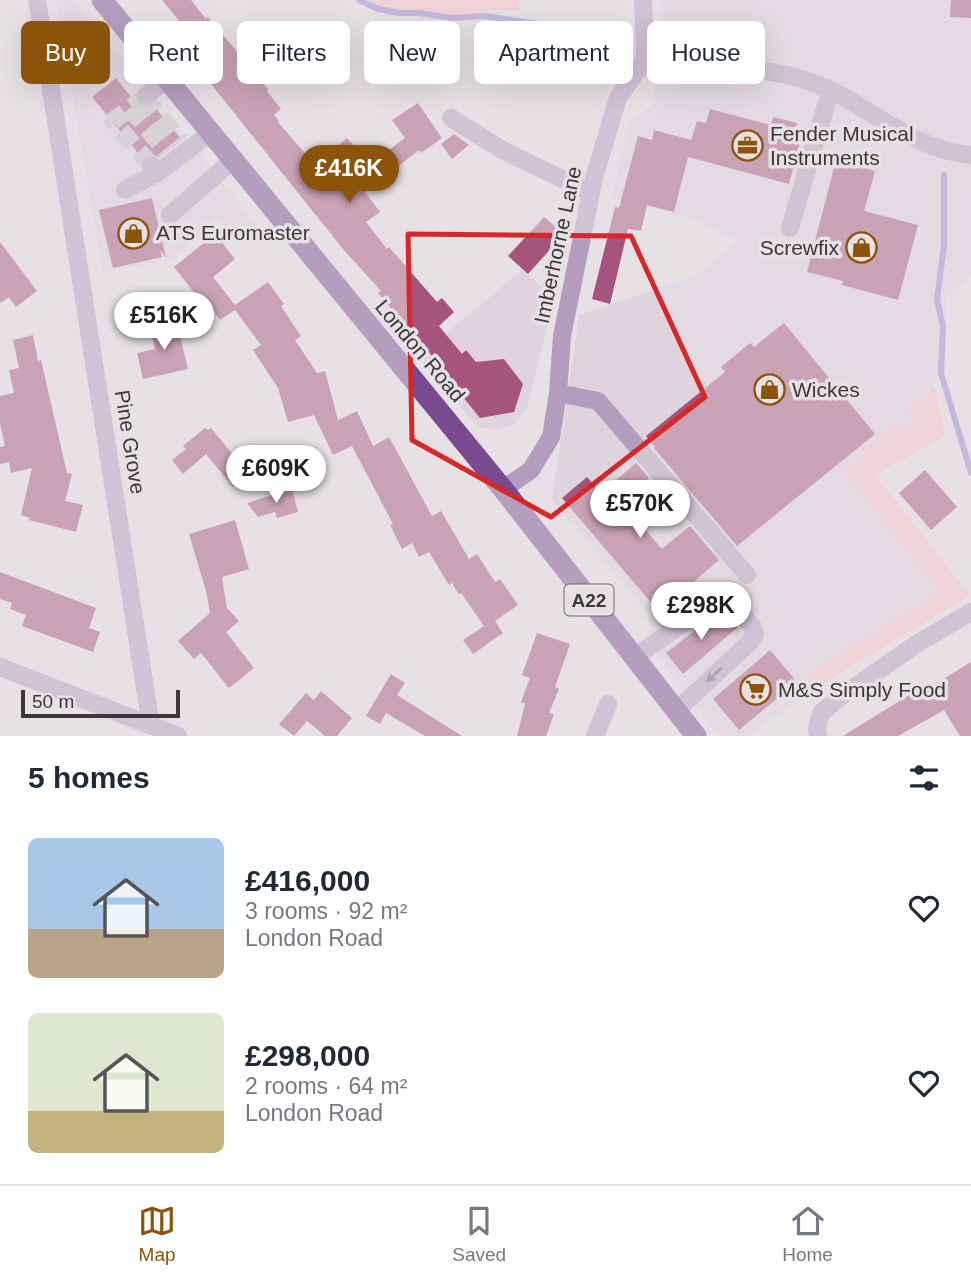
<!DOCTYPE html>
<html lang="en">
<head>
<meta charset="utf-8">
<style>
  body { margin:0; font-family:Helvetica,sans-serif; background:#f6f6f7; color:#1f2937; height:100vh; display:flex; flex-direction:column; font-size:26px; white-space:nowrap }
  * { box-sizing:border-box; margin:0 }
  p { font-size:23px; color:#747a83 }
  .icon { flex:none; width:38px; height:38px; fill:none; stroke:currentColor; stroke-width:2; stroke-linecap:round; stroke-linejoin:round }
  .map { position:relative; height:736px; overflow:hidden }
  .drawer { display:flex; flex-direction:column; background:#fff; flex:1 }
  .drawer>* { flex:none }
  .guide { position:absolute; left:21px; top:21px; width:929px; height:63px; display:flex; gap:14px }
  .scale { position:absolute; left:21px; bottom:18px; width:159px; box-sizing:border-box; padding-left:7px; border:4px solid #3a383a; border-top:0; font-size:19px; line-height:24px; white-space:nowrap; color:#3a383a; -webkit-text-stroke:5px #e7e1e6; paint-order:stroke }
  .price { position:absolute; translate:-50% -60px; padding:0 16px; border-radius:24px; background:#fff; color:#222; font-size:23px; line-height:46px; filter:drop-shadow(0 2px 4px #0008) }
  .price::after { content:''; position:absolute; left:50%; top:42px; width:21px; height:16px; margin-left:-10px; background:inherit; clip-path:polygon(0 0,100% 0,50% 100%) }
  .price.current { background:#8c540b; color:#fff }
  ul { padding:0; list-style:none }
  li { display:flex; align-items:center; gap:21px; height:175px; padding:0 28px }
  li span { display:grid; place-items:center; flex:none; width:196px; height:140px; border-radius:10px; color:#555 }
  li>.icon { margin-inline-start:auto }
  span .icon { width:84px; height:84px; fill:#fffc; stroke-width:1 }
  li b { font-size:30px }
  h2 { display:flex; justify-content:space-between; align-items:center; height:84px; padding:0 28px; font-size:30px }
  .pill { padding:0 24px; border-radius:10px; background:#fff; box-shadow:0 7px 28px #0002; font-size:24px; line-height:63px }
  .pill.current { background:#8c540b; color:#fff }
  .tab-bar { display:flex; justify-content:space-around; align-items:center; height:98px; border-top:2px solid #e0e1e3; background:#fff; font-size:19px; color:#747a83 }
  .tab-bar a { display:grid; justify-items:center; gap:4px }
  .tab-bar .current { color:#8c540b }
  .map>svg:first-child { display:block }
</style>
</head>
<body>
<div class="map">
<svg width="971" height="736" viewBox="0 0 971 736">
  <rect width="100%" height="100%" fill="#e7e1e6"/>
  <g fill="#e0d3dd">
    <polygon points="56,0 75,0 259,228 240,246 216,218 172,259 103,273"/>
    <polygon points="661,0 971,0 971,276 946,297 946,371 908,412 911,419 908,426 900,428 893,425 866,453 843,471 940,593 839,652 806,678 814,689 748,736 720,736 653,650 648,613 552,500 579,315 696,276 737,241 695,219 611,197 629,124 652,105 660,39"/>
    <polygon points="522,270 554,298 527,408 514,424 497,430 478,427 419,356"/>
  </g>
  <g fill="#f8c2c9">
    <polygon points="359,0 519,0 519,11 489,10 485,16 452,18 419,13 400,13 378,9"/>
    <path d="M 934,386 C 939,403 941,419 945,436 L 875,475 L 970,595 L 814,689 L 806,678 L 839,652 L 940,593 L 843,471 L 865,453 L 864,450 L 893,424 L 900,428 L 908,426 L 911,419 L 908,412 Z"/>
  </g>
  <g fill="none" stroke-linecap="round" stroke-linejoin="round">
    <g stroke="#9b85d5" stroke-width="6">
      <polyline points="359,0 378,9 400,13 419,13 452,18 485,16 559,27 608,30"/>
      <polyline points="944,175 944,245 937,300 943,326 941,373 971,473"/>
    </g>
  </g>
  <g fill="#a7547c">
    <polygon points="162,0 191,0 206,19 208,17 268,89 267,91 281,109 274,115 279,121 278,122 308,157 322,145 329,153 347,138 370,164 405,138 392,120 418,103 442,138 421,153 419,150 365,192 380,212 366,222 387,249 389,247 437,302 442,298 454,312 439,326 462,354 466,350 476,362 504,359 523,384 514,412 480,418 441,370 443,369 378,293 381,291 343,249 195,64 175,37 185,28"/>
    <polygon points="951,0 971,0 971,18 950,17"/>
    <polygon points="116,78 131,97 135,94 137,103 141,106 153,105 182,140 159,157 150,154 142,158 92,97"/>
    <polygon points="710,109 771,125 773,117 797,123 795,132 802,134 789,184 688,157 674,212 647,205 641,231 628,229 610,304 592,299 615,207 619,208 638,136 652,140 654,130 691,140 697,121 706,123"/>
    <polygon points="454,134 469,145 452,159 441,144"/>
    <polygon points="836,160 875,171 864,211 918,225 898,300 842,285 843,281 807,272"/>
    <polygon points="152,198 166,257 160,250 162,257 113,268 99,210"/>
    <polygon points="544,217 564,234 528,274 508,256"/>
    <polygon points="215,234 235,259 213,277 235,305 268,282 284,304 281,306 301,336 295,340 317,373 325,371 338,420 357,411 373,446 389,437 432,516 441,511 469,559 477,554 495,582 500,579 518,605 495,621 503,633 473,654 463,640 484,626 461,593 459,595 452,583 449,585 429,552 419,557 412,543 402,549 390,525 393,524 352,446 333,455 314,415 288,422 278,388 253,350 261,345 235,310 220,320 200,293 197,296 174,267"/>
    <polygon points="0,242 37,291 16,307 9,297 0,303"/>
    <polygon points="176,320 188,369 143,379 137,353 155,349 150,327"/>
    <polygon points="784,323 875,434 737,546 654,448 655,447 646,436 725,372 721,367 750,343 754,347"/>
    <polygon points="33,335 38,361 41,360 67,473 72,474 65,501 83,505 76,532 29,520 30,518 21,515 32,468 11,473 9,462 0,464 0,447 5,446 0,424 0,396 14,393 9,370 19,368 13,340"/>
    <polygon points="205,428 208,430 211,428 249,474 233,487 206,454 183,474 172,460 186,449 183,446"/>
    <polygon points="636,463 649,478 626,498 636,510 631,514 662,549 690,526 719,560 659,612 562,498 587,477 601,493"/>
    <polygon points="925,470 957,507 931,530 899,493"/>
    <polygon points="292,489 298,512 277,518 275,512 258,517 247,503"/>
    <polygon points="235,520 249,569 222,577 227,608 239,621 226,632 254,668 229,688 201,653 194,659 178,641 210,613 206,591 189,534"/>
    <polygon points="0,572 96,608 89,628 100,632 93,652 22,626 26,615 10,609 12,603 0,599"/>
    <polygon points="721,610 738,627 683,674 666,653"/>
    <polygon points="537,633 570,644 555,687 559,689 549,713 554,714 546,736 517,736 525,704 521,702 530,678 522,675"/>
    <polygon points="770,650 797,682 739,730 713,699"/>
    <polygon points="971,662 971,736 960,736 944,710 898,736 843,736 927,684 930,687"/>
    <polygon points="391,674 405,683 397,695 462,736 425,736 386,713 380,724 366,716"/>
    <polygon points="321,691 352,718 337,736 325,736 307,721 294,736 279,724 306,693 314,700"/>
  </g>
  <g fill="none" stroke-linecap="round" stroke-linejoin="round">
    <g stroke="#c4bfc4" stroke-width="18" stroke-dasharray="18 9" stroke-linecap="butt">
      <polyline points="146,96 113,121 151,165"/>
      <polyline points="144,97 181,141"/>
      <polyline points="130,108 167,152"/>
    </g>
    <g stroke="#b39dbe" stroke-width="18">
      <polyline points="37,0 151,726"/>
      <path d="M 645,60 C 695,65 758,65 805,80 C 866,99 902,148 971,155"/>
      <polyline points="146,96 166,80"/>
      <polyline points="451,118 504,151 591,193"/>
      <polyline points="151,165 157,173 204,138 213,137"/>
      <polyline points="125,190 157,173"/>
      <polyline points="170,215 232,161"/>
      <polyline points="790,228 830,92"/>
      <polyline points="558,393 598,401 747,575"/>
      <polyline points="503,489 531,470 551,437 558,393 562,336 594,178 618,98 645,60 643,0"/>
      <polyline points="633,658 718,599 726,599 752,625 755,634 750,642 676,711"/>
      <polyline points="0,667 178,736"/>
      <polyline points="595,736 608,704"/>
      <polyline points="818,736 817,728 821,713 839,698 918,643 971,612"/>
    </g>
    <polyline stroke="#794a8f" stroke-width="21" points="102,0 503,489 696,736"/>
  </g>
  <defs><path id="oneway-solid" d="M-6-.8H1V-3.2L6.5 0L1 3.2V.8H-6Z" transform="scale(1.75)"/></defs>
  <use fill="#645b68" href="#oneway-solid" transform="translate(714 675) rotate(137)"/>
  <path d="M0 0H971V736H0ZM 408,234 L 631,236 L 705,397 L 551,517 L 412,440 Z" fill="#e7e1e6" fill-opacity=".55" fill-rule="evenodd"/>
  <path fill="none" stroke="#d62828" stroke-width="5" stroke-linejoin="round" d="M 408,234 L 631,236 L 705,397 L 551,517 L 412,440 Z"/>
  <defs>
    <symbol id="office-ring" viewBox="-11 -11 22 22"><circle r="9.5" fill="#e7e1e6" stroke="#8c540b" stroke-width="1.5"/><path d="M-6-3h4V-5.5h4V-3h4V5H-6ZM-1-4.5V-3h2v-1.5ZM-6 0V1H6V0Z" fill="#8c540b"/></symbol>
    <symbol id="shop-ring" viewBox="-11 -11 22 22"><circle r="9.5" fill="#e7e1e6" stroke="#8c540b" stroke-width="1.5"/><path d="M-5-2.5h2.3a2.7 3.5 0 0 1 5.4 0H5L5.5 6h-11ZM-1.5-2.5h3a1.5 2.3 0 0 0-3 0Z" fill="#8c540b"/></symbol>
    <symbol id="supermarket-ring" viewBox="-11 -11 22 22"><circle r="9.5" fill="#e7e1e6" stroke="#8c540b" stroke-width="1.5"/><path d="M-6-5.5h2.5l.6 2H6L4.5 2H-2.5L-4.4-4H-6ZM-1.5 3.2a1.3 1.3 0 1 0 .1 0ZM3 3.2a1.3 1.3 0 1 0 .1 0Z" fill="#8c540b"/></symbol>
  </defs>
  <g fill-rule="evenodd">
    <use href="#office-ring" x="730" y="128" width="35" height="35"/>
    <use href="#shop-ring" x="116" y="216" width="35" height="35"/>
    <use href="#shop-ring" x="844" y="230" width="35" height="35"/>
    <use href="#shop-ring" x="752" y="372" width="35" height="35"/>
    <use href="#supermarket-ring" x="738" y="672" width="35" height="35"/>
  </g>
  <g text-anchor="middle" stroke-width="7" stroke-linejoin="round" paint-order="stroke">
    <rect fill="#e7e1e6" stroke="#6e6b6e" stroke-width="2" x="564.5" y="584.5" width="49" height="31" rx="5"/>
    <g font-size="19" font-weight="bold" fill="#3a383a">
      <text x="589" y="607">A22</text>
    </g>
    <g font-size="21" fill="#3a383a" stroke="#e7e1e6" text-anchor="start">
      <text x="770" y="141">Fender Musical<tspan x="770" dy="24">Instruments</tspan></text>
      <text x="156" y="240">ATS Euromaster</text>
      <text x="839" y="255" text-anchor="end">Screwfix</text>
      <text x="792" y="397">Wickes</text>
      <text x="778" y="697">M&amp;S Simply Food</text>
    </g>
    <g font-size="21" fill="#3a383a" stroke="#e7e1e6">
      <text transform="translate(558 245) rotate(-78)" y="7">Imberhorne Lane</text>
      <text transform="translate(420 351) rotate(50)" y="7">London Road</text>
      <text transform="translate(130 442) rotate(81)" y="7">Pine Grove</text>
    </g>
  </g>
</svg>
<div class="scale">50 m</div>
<b class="price current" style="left:349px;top:205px">£416K</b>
<b class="price" style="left:164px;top:352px">£516K</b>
<b class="price" style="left:276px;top:505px">£609K</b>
<b class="price" style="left:640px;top:540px">£570K</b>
<b class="price" style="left:701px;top:642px">£298K</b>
<div class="guide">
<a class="pill current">Buy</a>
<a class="pill">Rent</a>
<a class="pill">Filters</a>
<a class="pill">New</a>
<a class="pill">Apartment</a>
<a class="pill">House</a>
</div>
</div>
<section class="drawer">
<h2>5 homes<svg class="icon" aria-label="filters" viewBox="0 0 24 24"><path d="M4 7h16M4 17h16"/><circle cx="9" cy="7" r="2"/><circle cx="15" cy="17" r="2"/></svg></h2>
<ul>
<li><span style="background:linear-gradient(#a9c7e8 65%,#b9a48a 0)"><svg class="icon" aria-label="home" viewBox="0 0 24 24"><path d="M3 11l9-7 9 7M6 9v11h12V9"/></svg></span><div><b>£416,000</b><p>3 rooms · 92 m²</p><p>London Road</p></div><svg class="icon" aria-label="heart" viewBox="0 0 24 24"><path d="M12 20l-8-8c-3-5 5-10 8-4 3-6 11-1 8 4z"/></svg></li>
<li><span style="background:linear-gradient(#dfe7d0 70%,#c2b280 0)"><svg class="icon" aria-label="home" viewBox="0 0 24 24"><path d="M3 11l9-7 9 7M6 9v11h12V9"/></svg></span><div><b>£298,000</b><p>2 rooms · 64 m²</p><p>London Road</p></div><svg class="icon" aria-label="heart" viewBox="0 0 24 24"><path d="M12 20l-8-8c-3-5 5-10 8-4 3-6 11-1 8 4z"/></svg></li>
</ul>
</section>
<nav class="tab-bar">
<a class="current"><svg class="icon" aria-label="map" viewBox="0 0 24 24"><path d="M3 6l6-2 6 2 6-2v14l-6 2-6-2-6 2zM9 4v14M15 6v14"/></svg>Map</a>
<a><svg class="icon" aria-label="saved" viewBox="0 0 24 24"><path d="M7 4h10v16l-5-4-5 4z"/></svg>Saved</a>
<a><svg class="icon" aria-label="home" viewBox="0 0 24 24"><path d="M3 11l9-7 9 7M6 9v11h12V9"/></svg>Home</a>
</nav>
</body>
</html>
